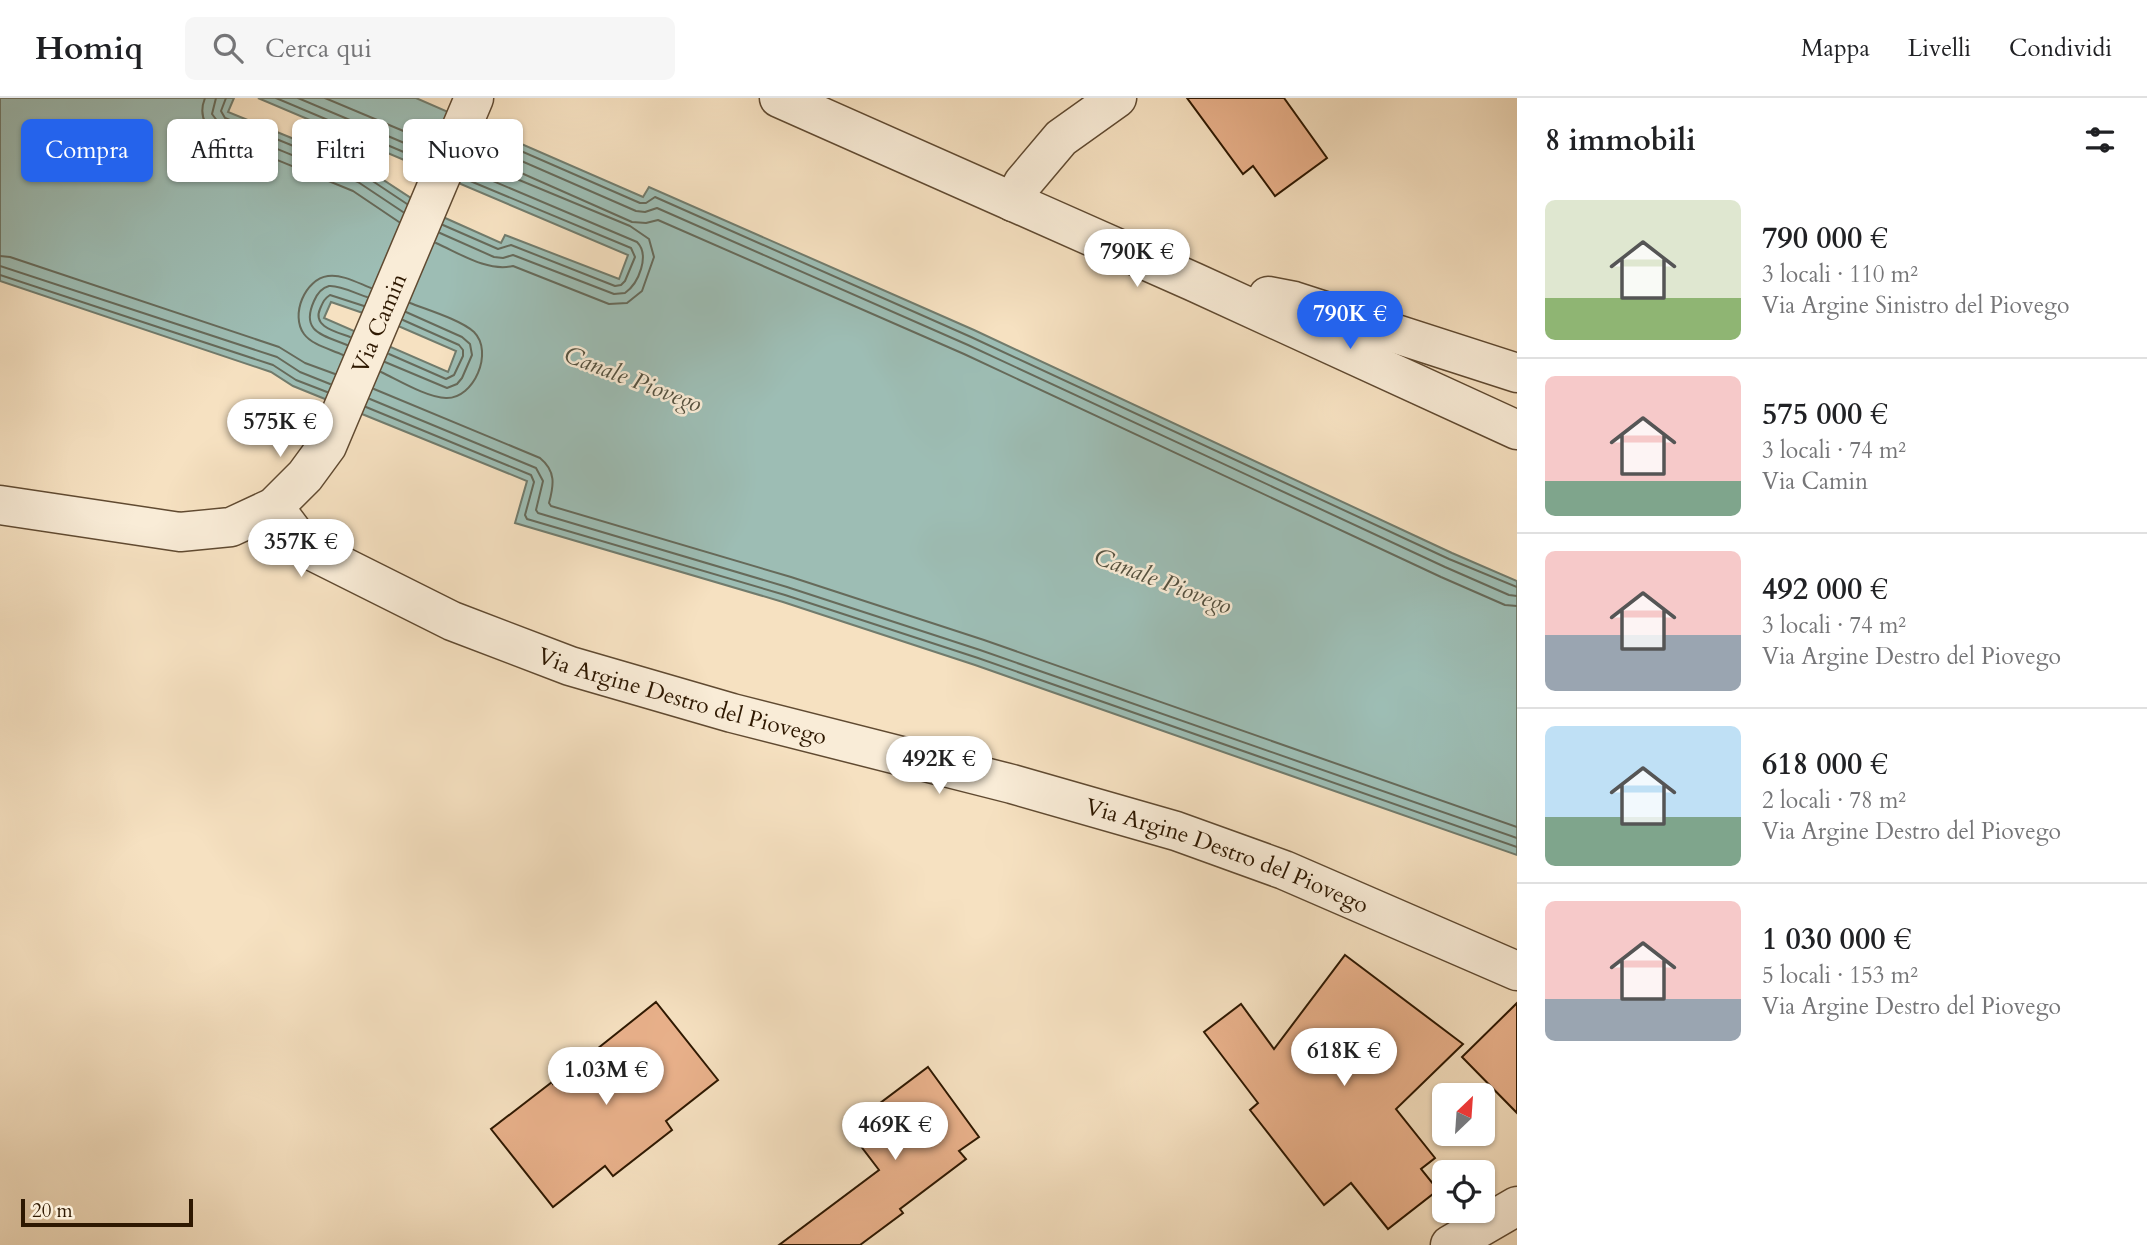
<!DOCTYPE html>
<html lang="it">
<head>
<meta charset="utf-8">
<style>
  body { margin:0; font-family:Cardo,serif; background:#f6f6f6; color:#202124; height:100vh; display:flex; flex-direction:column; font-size:26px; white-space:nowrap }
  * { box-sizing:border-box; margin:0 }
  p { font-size:23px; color:#757577 }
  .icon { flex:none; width:38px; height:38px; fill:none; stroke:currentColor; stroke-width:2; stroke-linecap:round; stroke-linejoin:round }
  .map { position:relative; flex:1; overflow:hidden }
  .details { display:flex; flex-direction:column; background:#fff; width:630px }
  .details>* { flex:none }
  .top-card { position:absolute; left:21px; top:21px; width:665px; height:63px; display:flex; gap:14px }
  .needle { width:46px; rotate:25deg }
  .tools { position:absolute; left:1432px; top:985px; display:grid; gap:14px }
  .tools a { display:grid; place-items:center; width:63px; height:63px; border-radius:10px; background:#fff; box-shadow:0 2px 5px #0004; font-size:35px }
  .scale { position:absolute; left:21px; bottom:18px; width:172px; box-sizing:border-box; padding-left:7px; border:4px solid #2e1801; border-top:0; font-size:19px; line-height:24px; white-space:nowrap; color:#2e1801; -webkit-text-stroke:5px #f9ecd7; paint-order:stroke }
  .price { position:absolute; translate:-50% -60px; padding:0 16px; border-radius:24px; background:#fff; color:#222; font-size:23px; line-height:46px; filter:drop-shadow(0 2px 4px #0008) }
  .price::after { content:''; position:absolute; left:50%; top:42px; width:21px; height:16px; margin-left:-10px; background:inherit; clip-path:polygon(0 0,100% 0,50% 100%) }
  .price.selected { background:#2563eb; color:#fff }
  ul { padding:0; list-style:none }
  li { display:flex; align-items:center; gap:21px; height:175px; padding:0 28px }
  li+li { border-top:2px solid #e0e0e0 }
  li span { display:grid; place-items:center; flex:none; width:196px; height:140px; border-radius:10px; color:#555 }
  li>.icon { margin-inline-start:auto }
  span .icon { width:84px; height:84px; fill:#fffc; stroke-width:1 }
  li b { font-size:30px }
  h2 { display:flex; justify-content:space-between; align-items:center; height:84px; padding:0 28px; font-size:30px }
  .pill { padding:0 24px; border-radius:10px; background:#fff; box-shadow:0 2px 5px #0004; font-size:24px; line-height:63px }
  .pill.selected { background:#2563eb; color:#fff }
  header { display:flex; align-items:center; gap:42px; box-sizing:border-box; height:98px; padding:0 35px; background:#fff; border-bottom:2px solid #e0e0e0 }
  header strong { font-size:33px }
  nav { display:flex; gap:38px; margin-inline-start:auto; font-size:24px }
  .search { width:490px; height:63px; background:#f6f6f6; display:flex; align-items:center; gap:18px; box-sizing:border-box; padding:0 24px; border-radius:10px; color:#757577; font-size:26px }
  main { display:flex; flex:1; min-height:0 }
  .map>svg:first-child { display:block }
</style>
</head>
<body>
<header>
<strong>Homiq</strong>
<div class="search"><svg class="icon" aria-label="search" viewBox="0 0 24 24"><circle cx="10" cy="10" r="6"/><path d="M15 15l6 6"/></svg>Cerca qui</div>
<nav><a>Mappa</a><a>Livelli</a><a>Condividi</a></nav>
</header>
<main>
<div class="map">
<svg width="1517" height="1147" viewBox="0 0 1517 1147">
  <rect width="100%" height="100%" fill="#f6e1c1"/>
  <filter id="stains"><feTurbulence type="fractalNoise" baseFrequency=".00286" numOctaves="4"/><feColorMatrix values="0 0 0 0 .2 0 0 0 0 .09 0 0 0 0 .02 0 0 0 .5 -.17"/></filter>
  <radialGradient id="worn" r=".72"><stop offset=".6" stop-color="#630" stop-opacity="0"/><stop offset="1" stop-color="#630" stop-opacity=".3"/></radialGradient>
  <path fill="#9dbdb4" stroke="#717b6c" stroke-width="2" fill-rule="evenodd" d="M 0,0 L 234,0 L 228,14 L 365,70 L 434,115 L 501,145 L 505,137 L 619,181 L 628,157 L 258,0 L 416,0 L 643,99 L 649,89 L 974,232 L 1452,455 L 1517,483 L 1517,757 L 975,567 L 783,504 L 515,425 L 527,383 L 293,288 L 271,274 L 0,183 ZM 331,204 L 389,224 L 456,253 L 448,274 L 324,220 Z"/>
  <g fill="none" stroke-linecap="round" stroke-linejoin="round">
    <g stroke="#666a5a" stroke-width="2">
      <path d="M 205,0 C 199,15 203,27 216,37 L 353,93 L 399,124"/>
      <polyline points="216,0 212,16 221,28 358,84 403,114"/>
      <polyline points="226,0 221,13 225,20 362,76 407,106"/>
      <polyline points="276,0 425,63"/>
      <polyline points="298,0 428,55"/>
      <polyline points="325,0 432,45"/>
      <polyline points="482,36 640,105 646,105 655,99 971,239 1449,461 1517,489"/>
      <polyline points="478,44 636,113 645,114 657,110 968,247 1445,469 1509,497 1517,498"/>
      <polyline points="474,54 632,124 646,125 658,122 964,256 1441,479 1505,507 1517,508"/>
      <polyline points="443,127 498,151 511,147 615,188 621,187 625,183 635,159 631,150 463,80"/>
      <path d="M 440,135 L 494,159 L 503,160 L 513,157 L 614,196 L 625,195 C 639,185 650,157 637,144 L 467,72"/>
      <path d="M 436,145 C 459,155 487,174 513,168 L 609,206 L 627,205 L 642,193 L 654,159 L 649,141 L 630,128 L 471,62"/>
      <polyline points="0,158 10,159 279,249 305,265 335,276"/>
      <polyline points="0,168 277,259 300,274 330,286"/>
      <polyline points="0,177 273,267 296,282 327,294"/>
      <path d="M 350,239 C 337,234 312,229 320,211 C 323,204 324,201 330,197 L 364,208"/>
      <path d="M 347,247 C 323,237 300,234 314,203 C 317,196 321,190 329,188 C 341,187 356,196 367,199"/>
      <polyline points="389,256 446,281 454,277 463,258 463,252 459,247 403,222"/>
      <path d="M 343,257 C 330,251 312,247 304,236 C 290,217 305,181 328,178 C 342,176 358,185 371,190"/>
      <polyline points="385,264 447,290 457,286 462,280 472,257 470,246 462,239 406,214"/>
      <path d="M 381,274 C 398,282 428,300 446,300 C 474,301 494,254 474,234 C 461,222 428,212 410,205"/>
      <path d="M 374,291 L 540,360 C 556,373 554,387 549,405 L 551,408 L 791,479 L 984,542 L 1517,729"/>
      <polyline points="370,301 536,370 543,383 536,412 538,415 787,489 980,552 1517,740"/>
      <polyline points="366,309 531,377 534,384 525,417 527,421 785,497 978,560 1517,749"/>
    </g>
  </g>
  <g fill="#e9b18b" stroke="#2e1801" stroke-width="2">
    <polygon points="1187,0 1284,0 1327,60 1275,98 1253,68 1243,76"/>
    <polygon points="1345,857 1463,946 1396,1011 1435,1060 1421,1071 1438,1092 1388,1131 1351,1085 1324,1107 1250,1012 1258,1005 1204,934 1241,906 1274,951"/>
    <polygon points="656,904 718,982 666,1023 672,1032 613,1078 605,1068 553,1109 491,1031 552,984 553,986"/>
    <polygon points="1517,905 1517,1015 1462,959"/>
    <polygon points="928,969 979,1039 959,1053 966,1061 900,1111 903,1115 860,1147 779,1147 879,1072 847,1030"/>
  </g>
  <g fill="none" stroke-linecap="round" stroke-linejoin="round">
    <defs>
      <g id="minor">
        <polyline points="779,0 1194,184 1517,332"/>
        <polyline points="1013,104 1023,85 1061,40 1117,0"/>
        <polyline points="1268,198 1294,203 1517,275"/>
        <path id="s1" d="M 0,407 L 180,434 L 231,429 L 274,409 L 305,378 L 327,348 L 474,0"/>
        <path id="s2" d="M 274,409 L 304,449 L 452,523 L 570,568 L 732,615 L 1012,686 L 1176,733 L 1284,772 L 1517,873"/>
        <polyline points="1450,1147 1517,1108"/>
      </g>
    </defs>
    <use href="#minor" stroke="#604a31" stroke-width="41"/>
    <use href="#minor" stroke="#f9ecd7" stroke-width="38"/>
  </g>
  <g text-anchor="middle" stroke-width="5" stroke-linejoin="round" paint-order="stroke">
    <g font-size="23" fill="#2e1801" stroke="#f9ecd7">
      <text dy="8" stroke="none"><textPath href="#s1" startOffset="495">Via Camin</textPath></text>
      <text dy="8" stroke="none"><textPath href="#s2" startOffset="458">Via Argine Destro del Piovego</textPath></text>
      <text dy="8" stroke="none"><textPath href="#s2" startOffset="1026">Via Argine Destro del Piovego</textPath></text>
    </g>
    <g font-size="24" font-style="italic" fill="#555240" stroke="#f9ecd7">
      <text transform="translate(633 281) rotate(21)" y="8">Canale Piovego</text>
      <text transform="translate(1163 483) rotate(21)" y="8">Canale Piovego</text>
    </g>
  </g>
  <rect width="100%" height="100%" filter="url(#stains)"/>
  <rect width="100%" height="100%" fill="url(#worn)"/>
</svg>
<div class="tools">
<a><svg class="needle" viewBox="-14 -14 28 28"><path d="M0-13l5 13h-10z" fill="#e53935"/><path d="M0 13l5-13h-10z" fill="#757577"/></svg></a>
<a><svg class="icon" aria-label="locate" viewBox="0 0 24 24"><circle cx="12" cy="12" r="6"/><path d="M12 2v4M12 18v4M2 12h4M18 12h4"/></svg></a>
</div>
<div class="scale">20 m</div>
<b class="price" style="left:1137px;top:191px">790K €</b>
<b class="price selected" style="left:1350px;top:253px">790K €</b>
<b class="price" style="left:280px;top:361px">575K €</b>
<b class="price" style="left:301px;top:481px">357K €</b>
<b class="price" style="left:939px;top:698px">492K €</b>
<b class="price" style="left:1344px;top:990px">618K €</b>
<b class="price" style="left:606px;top:1009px">1.03M €</b>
<b class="price" style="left:895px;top:1064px">469K €</b>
<div class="top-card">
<a class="pill selected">Compra</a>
<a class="pill">Affitta</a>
<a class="pill">Filtri</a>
<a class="pill">Nuovo</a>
</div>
</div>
<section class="details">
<h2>8 immobili<svg class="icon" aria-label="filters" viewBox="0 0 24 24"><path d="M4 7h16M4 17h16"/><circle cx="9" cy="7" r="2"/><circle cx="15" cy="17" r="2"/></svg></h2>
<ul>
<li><span style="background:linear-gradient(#dfe7d0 70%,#8fb573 0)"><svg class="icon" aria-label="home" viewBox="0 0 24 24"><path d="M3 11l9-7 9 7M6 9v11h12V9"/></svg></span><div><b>790 000 €</b><p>3 locali · 110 m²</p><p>Via Argine Sinistro del Piovego</p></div></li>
<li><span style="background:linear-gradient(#f6c9c9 75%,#7fa58c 0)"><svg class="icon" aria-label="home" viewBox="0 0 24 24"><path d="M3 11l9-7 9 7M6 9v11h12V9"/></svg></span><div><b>575 000 €</b><p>3 locali · 74 m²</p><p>Via Camin</p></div></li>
<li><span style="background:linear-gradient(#f6c9c9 60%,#9aa5b1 0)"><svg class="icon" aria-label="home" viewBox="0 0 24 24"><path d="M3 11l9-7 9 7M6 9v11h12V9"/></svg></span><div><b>492 000 €</b><p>3 locali · 74 m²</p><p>Via Argine Destro del Piovego</p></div></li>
<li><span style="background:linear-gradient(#bfe0f5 65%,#7fa58c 0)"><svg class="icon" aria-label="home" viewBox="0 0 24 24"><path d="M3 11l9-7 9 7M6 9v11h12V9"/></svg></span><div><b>618 000 €</b><p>2 locali · 78 m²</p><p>Via Argine Destro del Piovego</p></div></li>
<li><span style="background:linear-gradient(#f6c9c9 70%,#9aa5b1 0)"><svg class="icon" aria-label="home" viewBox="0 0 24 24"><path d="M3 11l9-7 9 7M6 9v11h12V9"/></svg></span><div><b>1 030 000 €</b><p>5 locali · 153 m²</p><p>Via Argine Destro del Piovego</p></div></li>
</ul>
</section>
</main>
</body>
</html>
